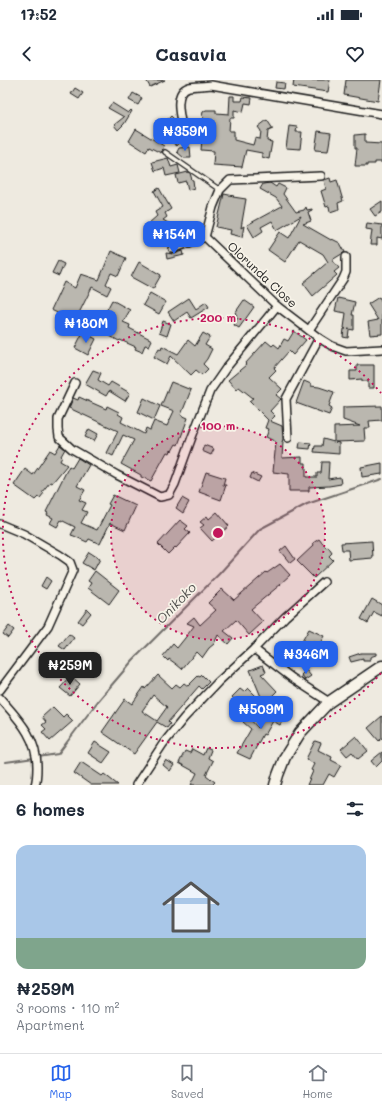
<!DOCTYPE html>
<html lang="en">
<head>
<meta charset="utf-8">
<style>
  body { margin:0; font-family:Mali,sans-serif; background:#f6f6f7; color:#1f2937; height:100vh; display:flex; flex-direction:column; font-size:15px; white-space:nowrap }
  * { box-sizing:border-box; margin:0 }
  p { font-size:13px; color:#747a83 }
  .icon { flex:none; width:22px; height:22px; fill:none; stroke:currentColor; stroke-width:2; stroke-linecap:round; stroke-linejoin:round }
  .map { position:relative; height:705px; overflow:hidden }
  .drawer { display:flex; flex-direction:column; background:#fff; flex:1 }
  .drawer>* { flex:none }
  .price { position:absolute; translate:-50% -34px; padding:0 9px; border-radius:8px; background:#2563eb; color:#fff; font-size:13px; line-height:26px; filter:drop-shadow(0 1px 2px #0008) }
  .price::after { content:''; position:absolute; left:50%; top:24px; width:12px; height:9px; margin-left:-6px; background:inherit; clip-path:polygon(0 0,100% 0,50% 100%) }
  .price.active { background:#222; color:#fff }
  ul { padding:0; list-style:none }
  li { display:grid; align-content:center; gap:8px; height:212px; padding:0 16px }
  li+li { border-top:1px solid #e0e1e3 }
  li span { display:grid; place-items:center; height:124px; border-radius:12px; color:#555 }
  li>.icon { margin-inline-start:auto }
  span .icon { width:72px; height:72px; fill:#fffc; stroke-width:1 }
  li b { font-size:17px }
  h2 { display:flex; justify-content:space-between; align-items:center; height:48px; padding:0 16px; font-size:17px }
  .status { display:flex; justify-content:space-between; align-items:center; height:28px; padding:0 20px; background:#fff; direction:ltr }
  .status svg { height:11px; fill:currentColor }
  header { display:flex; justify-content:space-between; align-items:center; height:52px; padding:0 16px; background:#fff; font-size:18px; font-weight:700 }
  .dock { display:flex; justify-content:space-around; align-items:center; height:56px; border-top:1px solid #e0e1e3; background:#fff; font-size:11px; color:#747a83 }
  .dock a { display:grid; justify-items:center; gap:2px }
  .dock .active { color:#2563eb }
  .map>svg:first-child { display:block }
</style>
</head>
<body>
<div class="status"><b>17:52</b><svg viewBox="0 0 49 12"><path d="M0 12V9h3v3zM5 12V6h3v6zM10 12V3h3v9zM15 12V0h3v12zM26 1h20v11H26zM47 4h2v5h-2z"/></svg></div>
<header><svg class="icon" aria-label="back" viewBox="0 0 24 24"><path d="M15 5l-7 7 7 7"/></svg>Casavia<svg class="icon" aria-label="heart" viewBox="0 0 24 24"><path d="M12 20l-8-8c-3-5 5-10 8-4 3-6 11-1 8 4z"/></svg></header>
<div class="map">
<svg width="382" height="705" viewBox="0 0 382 705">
  <rect width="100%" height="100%" fill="#eeeae0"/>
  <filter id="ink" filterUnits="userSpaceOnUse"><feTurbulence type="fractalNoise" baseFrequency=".025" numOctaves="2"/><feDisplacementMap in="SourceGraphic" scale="8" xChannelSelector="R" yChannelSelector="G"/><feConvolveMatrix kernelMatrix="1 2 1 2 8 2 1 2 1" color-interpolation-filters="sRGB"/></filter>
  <g filter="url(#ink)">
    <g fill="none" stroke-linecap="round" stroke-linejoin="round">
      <g stroke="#6f6d69" stroke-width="2">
        <polyline points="38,677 58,674 98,621 133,580 219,494 260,449 307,424 382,399"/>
        <polyline points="6,682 34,678"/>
      </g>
    </g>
    <g fill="#bab7af" stroke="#1c1c1c" fill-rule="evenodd">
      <polygon points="146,0 165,0 150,7"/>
      <polygon points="294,0 330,0 328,12 293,7"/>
      <polygon points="346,0 381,0 378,21 344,15"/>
      <polygon points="276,2 285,3 284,9 275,8"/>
      <polygon points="75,8 83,13 79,19 71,14"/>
      <polygon points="133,13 142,18 138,25 129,20"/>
      <polygon points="230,16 234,16 234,21 242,21 243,17 252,18 251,24 245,23 243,32 234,30 234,38 230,38 229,51 234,51 234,60 253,65 255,58 260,59 261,51 258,47 267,40 273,49 268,51 267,61 272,62 269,79 262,77 262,73 246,70 242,87 213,85 214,71 201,70 204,38 202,36 203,32 206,30 216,30 216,33 229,34"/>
      <polygon points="112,23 128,33 131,30 132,31 124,44 118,50 114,45 124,37 108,28"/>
      <polygon points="171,36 176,41 173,44 177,45 178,50 177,53 184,58 177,66 168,59 167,61 155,47 163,40 165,42"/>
      <polygon points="289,46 297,47 296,52 302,52 300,69 286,68"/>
      <polygon points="136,49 164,66 161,73 149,67 146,72 129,61"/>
      <polygon points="318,51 331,53 328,71 315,70"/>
      <polygon points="365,54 365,63 382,64 382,82 375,82 375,84 367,84 367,86 355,86 357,68 355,68 355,55"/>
      <polygon points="190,67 191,78 184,78 177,72 179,68"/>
      <polygon points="168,78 171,87 178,85 180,93 166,96 164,88 155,91 152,82"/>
      <polygon points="188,92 190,93 192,100 193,100 194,108 188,110 186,101 178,103 176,95"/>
      <polygon points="330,98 331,102 337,100 343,121 338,123 339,129 330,132 329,126 326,127 321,111 326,109 324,100"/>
      <polygon points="270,103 276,107 278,104 286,108 283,114 296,132 304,130 306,127 307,130 312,129 312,130 308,132 311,141 303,144 331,160 332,159 340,163 345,172 332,180 339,188 334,192 337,195 313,216 303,203 328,182 323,174 299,160 285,182 268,170 280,152 289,158 301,136 277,150 272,141 261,147 263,151 254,157 247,145 282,126 276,118 260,109 263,104"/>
      <polygon points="159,108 171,129 165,133 167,137 163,140 170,144 163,148 160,143 153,148 149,143 157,136 155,132 163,127 154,111"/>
      <polygon points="224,114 234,116 233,117 246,119 241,148 244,146 242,157 230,154 231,150 216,147"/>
      <polygon points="382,121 382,132 375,136 370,129"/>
      <polygon points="367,143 382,145 382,159 377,158 377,165 370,165 372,150 366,149"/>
      <polygon points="111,171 126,178 118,196 111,193 106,204 111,207 107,215 92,207 75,241 51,230 64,202 75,208 81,194 99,200"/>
      <polygon points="183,171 184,175 167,179 166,173 174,174"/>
      <polygon points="58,181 64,184 59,196 52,193"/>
      <polygon points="139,182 161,195 153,209 131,197"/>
      <polygon points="150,213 166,222 159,234 143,225"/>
      <polygon points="379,217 382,222 382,254 370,255 368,242 378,240 368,224"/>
      <polygon points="189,218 196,229 206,222 209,227 191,238 187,232 174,241 168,232"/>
      <polygon points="338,218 355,222 352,235 354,235 354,250 348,249 349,250 348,258 343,257 344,249 346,249 344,248 346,233 335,231"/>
      <polygon points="112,220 130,230 123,242 130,245 129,248 152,260 149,266 145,265 142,272 135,269 136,267 120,260 119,261 108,255 114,243 103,237"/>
      <polygon points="244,220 254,227 239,248 234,245 238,238 235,237 237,235 235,233"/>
      <polygon points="163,241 171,244 167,256 159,253"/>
      <polygon points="294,251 306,260 293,275 289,271 274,288 276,290 269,297 282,309 276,315 281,319 270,331 275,336 270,341 282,346 283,359 282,362 283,362 282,378 302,377 302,383 306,383 306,397 317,397 317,393 321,393 322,382 329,382 328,399 340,397 341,404 329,406 309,407 309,411 289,411 289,394 273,392 276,362 266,357 269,349 265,348 268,340 249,321 253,318 239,307 236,309 228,300 246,285 245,284 266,261 272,266 274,264 279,268 284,259 288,261"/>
      <polygon points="83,252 96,259 88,275 75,268"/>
      <polygon points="203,253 210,257 205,265 212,269 207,279 203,284 208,289 202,295 196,290 191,295 171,276 167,284 154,277 159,268 161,269 162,266 178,274 188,260 195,266"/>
      <polygon points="357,285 374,285 374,308 368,308 368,301 362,301 362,299 350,300 350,291 357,291"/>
      <polygon points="93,290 101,293 98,300 108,306 111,302 130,313 125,321 109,311 106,316 85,304"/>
      <polygon points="304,301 311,304 311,306 319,307 334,312 329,326 332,328 329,335 296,323"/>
      <polygon points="171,302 191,310 181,335 188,338 178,365 176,364 172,371 171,370 170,373 167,372 151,401 141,397 141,395 121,384 134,360 123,355 113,376 107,373 118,351 69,328 73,318 78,320 79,317 106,329 107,326 119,332 118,334 123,337 121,342 144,354 146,348 150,350 154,341 167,346 174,331 161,326"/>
      <polygon points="144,318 160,326 154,340 138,332"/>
      <polygon points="382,326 382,340 369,341 370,348 364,348 365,361 335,362 339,363 339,374 314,372 315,366 322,366 323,359 334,362 334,347 360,346 343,340 343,327"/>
      <polygon points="89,349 98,354 94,361 85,357"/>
      <polygon points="300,362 311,363 310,369 299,368"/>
      <polygon points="60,365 65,369 61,376 62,377 60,381 67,385 52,403 50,402 42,412 44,413 40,418 38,417 35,420 14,405 25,389 33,395 50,370 55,373"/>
      <polygon points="204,365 214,369 211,375 202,371"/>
      <polygon points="78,378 89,385 77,406 85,410 79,420 86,423 82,430 87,432 81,443 97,450 110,425 108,424 113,415 136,426 125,450 110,443 100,464 89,459 87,462 74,456 71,455 75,447 61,440 57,447 50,443 53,438 47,435 48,433 46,432 69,386 72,388"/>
      <polygon points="382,383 382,394 362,397 361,387"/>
      <polygon points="206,392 225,398 223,405 226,405 221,420 199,412"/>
      <polygon points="252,393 261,397 258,402 250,398"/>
      <polygon points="182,418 189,422 183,433 176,428"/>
      <polygon points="217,432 229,446 212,461 200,448 204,445 200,442 207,436 209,439"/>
      <polygon points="180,440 188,446 185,449 190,453 176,468 175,467 168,474 158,464"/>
      <polygon points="319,459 326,468 328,467 332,473 329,476 333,480 314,498 297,481 314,465 313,463"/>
      <polygon points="372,461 373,478 349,480 348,470 342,470 341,463"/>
      <polygon points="286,466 295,479 290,483 280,471"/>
      <polygon points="89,472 100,479 94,490 82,483"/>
      <polygon points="280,484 290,495 280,504 281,504 251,529 263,542 249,555 236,540 224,551 233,558 228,564 218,555 214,564 209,568 202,578 196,572 182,589 176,584 169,579 168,581 163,576 173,564 177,568 185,558 194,546 187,543 194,537 200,545 216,530 208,523 222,509 234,520 266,492 267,493"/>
      <polygon points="95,491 119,510 109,524 88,508 91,503 88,501"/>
      <polygon points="46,497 51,501 46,509 41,506"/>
      <polygon points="372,519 382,525 382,536 374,532 368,543 361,539"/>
      <polygon points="87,529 91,533 82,544 78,541"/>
      <polygon points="9,546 14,550 8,558 3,554"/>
      <polygon points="309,549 324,556 319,565 313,562 306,575 297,570"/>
      <polygon points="69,554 74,558 65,570 59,566"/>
      <polygon points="361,573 376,573 376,575 370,577 370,581 363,581 363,579 351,582 349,577"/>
      <polygon points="50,578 55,583 50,590 51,591 48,595 41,590"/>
      <polygon points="89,578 95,580 91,588 85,586"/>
      <polygon points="263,585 266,592 261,594 277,611 264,624 250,590"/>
      <polygon points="306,590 311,596 305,600 301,595"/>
      <path d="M 158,595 L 172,608 L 176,604 L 180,607 L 184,603 L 188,606 L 198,596 L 200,597 L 202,595 L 209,602 L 202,609 L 199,606 L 168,642 L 170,644 L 167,648 L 157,642 L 134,674 L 102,652 L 125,619 L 132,624 L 144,607 L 145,609 ZM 153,615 L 167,627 L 157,641 L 142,631 Z"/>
      <polygon points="71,596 80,604 70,616 60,608"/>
      <polygon points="248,608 264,624 251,636 232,617 240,609 244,612"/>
      <polygon points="285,623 290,626 280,645 273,641 265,655 263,654 250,679 237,673 251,649 243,642 248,637 258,648 270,626 280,631"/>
      <polygon points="53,627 63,637 66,634 73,641 50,661 42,652 46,649 42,645 46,642 42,637"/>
      <polygon points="382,636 382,658 379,661 368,648"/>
      <polygon points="356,656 368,671 358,679 352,672 347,676 341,669"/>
      <polygon points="315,661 321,663 318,670 332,677 331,680 341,685 334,697 329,694 323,705 307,705 313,691 311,690 314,684 306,679"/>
      <polygon points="95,662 111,672 103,683 88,673"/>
      <polygon points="206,668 211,670 208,678 213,681 206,695 215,702 212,705 191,705 197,693 179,683 185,671 190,673 192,669 203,675"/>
      <polygon points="382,672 382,681 376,687 371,681"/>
      <polygon points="166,680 174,685 170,691 163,685"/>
      <polygon points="81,682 102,696 104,694 118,705 91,705 74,693"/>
    </g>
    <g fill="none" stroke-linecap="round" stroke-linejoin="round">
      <defs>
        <polyline id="lane" points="165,72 220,110"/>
        <g id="street">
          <path d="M 183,51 C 181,40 172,12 189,7 C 196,6 204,6 211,5 L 382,34"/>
          <polyline points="205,157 277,226 319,258 332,266 346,271 382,269"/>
          <polyline points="205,157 213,127 220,110 230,100 321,96"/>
          <polyline points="173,169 205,157"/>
          <polyline points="309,250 343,199 346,192 346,177"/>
          <polyline points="75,303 58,339 58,349 59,357 72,369 117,395 160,417 169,415 175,404 192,357 210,311 226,288 277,226"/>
          <polyline points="288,358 286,319 319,258"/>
          <polyline points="0,444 24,454 60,475 70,482 73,490 48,546 0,610"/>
          <polyline points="254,569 292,598 329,622"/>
          <path d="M 0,618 C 18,639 37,657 37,687 C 37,693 37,699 35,705"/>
          <polyline points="136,705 163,664 184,638 218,602 254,569 285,537 324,502"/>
        </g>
        <polyline id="secondary" points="275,705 278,695 285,677 300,653 329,622 382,586"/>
      </defs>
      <use href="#lane" stroke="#1c1c1c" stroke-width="6"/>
      <use href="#street" stroke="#1c1c1c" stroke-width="10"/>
      <use href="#secondary" stroke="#1c1c1c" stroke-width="13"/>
      <use href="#lane" stroke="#f7f3e8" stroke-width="3.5"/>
      <use href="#street" stroke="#f7f3e8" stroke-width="7"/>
      <use href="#secondary" stroke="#f7f3e8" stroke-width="10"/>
    </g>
  </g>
  <circle cx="218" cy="453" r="107" fill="#c2185b" fill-opacity=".12"/>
  <g fill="none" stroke="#c2185b" stroke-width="2" stroke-dasharray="2 4">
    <circle cx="218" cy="453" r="107"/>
    <path d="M381 593A215 215 0 1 1 381 313"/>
  </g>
  <g text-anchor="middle" stroke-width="3.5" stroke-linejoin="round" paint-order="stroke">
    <g font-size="12" fill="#1c1c1c" stroke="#f7f3e8">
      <text transform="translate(262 195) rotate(43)" y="4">Olorunda Close</text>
    </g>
    <g font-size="13" font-style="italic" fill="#535250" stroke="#f7f3e8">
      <text transform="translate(176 523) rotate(-46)" y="5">Onikoko</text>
    </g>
  </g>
  <circle cx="218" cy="453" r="6" fill="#c2185b" stroke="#f7f3e8" stroke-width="2"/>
  <g font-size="12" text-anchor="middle" font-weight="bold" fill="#c2185b" stroke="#f7f3e8" stroke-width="3.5" stroke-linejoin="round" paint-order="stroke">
    <text x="218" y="242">200 m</text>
    <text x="218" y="350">100 m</text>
  </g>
</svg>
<b class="price" style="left:185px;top:72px">₦359M</b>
<b class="price" style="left:174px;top:175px">₦154M</b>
<b class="price" style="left:86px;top:264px">₦180M</b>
<b class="price" style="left:306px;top:595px">₦346M</b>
<b class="price active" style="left:70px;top:606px">₦259M</b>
<b class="price" style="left:261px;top:650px">₦509M</b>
</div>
<section class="drawer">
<h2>6 homes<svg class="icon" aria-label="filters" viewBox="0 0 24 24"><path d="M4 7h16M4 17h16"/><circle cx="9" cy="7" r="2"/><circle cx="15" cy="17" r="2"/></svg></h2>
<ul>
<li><span style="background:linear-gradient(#a9c7e8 75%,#7fa58c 0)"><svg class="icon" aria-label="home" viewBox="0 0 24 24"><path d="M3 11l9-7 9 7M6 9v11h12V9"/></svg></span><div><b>₦259M</b><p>3 rooms · 110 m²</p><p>Apartment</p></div></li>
</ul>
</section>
<nav class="dock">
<a class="active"><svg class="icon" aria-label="map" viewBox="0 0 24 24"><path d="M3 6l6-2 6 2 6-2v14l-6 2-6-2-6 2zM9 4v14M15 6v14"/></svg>Map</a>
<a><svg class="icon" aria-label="saved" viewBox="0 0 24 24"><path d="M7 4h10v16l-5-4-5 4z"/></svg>Saved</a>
<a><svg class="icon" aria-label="home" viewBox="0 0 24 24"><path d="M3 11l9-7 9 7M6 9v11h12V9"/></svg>Home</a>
</nav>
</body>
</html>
